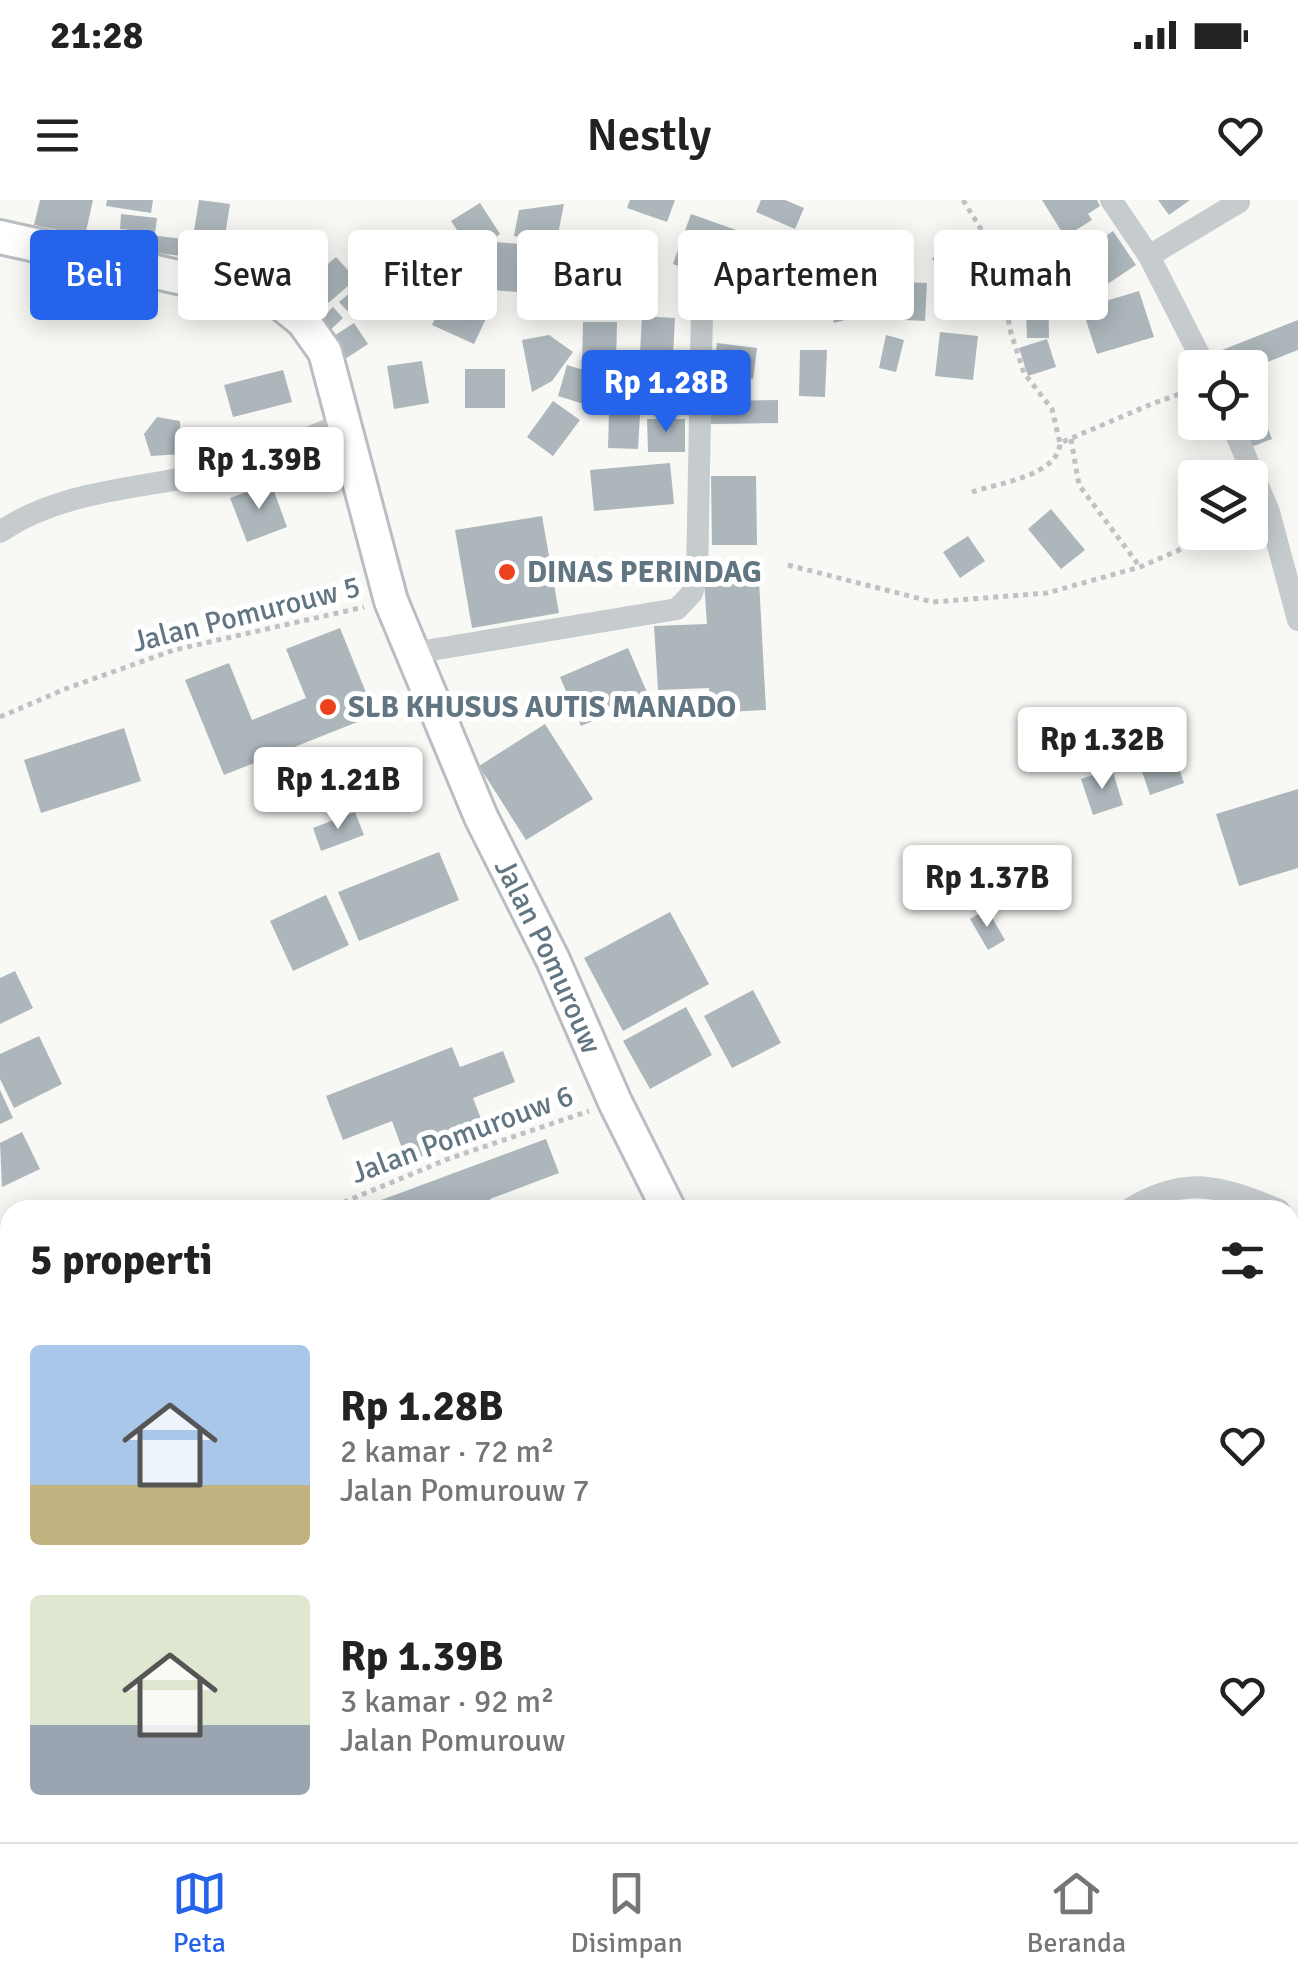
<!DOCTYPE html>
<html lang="id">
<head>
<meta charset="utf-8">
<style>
  body { margin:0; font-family:Signika,sans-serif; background:#f6f6f6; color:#222; height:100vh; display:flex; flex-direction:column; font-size:38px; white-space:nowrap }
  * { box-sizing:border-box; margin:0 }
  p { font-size:32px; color:#767676 }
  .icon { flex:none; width:55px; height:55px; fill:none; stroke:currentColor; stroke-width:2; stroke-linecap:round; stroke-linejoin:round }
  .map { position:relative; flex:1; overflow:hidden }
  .panel { position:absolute; left:0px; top:1000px; width:1300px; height:642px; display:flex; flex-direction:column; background:#fff; border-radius:30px 30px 0 0; box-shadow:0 5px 25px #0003 }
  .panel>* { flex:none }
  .guide { position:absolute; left:30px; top:30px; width:1240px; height:90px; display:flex; gap:20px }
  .controls { position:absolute; left:1178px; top:150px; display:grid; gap:20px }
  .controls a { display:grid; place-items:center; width:90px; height:90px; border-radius:10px; background:#fff; box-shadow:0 5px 25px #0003; font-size:50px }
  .price { position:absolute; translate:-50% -85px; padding:0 22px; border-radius:10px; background:#fff; color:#222; font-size:32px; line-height:65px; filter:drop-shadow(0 2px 5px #0008) }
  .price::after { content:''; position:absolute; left:50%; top:60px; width:30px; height:22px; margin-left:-15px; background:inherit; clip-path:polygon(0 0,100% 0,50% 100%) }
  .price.active { background:#2563eb; color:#fff }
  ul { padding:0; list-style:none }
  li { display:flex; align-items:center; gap:30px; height:250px; padding:0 30px }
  li span { display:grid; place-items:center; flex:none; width:280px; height:200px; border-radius:10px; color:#555 }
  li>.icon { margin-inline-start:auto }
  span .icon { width:120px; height:120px; fill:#fffc; stroke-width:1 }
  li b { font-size:42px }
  h2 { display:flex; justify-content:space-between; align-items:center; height:120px; padding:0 30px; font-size:42px }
  .chip { padding:0 35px; border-radius:10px; background:#fff; box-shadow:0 5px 25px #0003; font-size:35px; line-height:90px }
  .chip.active { background:#2563eb; color:#fff }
  .status { display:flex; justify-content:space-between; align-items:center; height:70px; padding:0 50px; background:#fff; direction:ltr }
  .status svg { height:28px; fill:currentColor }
  header { display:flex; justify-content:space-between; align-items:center; height:130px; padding:0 30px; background:#fff; font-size:45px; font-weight:600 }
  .dock { display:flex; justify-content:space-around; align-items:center; height:140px; border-top:2px solid #e0e0e0; background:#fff; font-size:28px; color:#767676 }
  .dock a { display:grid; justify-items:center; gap:5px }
  .dock .active { color:#2563eb }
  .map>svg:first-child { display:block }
</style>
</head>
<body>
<div class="status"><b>21:28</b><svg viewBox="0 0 49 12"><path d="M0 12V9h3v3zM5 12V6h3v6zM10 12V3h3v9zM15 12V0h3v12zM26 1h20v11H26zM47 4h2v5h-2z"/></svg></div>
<header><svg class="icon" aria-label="menu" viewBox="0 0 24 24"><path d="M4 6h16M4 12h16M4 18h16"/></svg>Nestly<svg class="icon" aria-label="heart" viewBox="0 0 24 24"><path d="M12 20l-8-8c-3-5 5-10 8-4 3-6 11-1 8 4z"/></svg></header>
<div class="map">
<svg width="1298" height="1642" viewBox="0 0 1298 1642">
  <rect width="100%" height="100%" fill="#f8f8f5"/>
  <g fill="#acb6bb">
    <polygon points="40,0 93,0 85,36 34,25"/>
    <polygon points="107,0 153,0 151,13 106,6"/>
    <polygon points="199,0 230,4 220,67 189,62"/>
    <polygon points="630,0 675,0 667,22 627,8"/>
    <polygon points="761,0 785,0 804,8 795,29 756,12"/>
    <polygon points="1042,0 1097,0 1100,6 1088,14 1092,20 1065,37"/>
    <polygon points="1158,0 1190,0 1169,15"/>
    <polygon points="480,3 500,34 472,52 451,21"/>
    <polygon points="564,4 556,44 514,36 519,10"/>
    <polygon points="121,14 157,18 155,33 120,29"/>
    <polygon points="691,14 739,31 721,81 673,64"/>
    <polygon points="115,31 184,39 182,56 114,48"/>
    <polygon points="1113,31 1136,65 1091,95 1068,62"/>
    <polygon points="562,36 603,37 601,90 560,89"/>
    <polygon points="865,41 894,71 880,86 850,55"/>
    <polygon points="496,42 544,46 540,94 493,90"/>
    <polygon points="949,43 976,70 959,86 932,59"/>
    <polygon points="278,49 295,51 291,81 273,78"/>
    <polygon points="241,51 270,57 266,76 237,70"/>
    <polygon points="336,57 356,79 311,118 291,95"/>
    <polygon points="850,70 863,115 834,123 821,78"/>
    <polygon points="1025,75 1048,75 1049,138 1027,138"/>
    <polygon points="904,82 927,83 925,121 902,120"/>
    <polygon points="357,87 370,101 353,117 339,102"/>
    <polygon points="449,88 491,108 474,144 432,125"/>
    <polygon points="1139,91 1154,137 1097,154 1082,108"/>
    <polygon points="333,107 343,118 327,133 317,123"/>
    <polygon points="642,116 675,118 673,155 640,153"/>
    <polygon points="1298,120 1298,150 1250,169 1215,168 1222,164 1217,152"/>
    <polygon points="583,122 617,122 616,165 582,164"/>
    <polygon points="354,123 368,144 345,159 331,138"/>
    <polygon points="940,132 978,136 973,180 935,176"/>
    <polygon points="549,135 573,152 552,181 532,192 522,140"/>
    <polygon points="886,135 904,140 896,172 879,168"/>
    <polygon points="1047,139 1056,167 1028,176 1019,148"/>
    <polygon points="717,143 757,148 753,179 713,174"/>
    <polygon points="800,150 827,150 825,197 799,196"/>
    <polygon points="422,161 429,203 394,209 387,166"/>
    <polygon points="567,165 594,173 584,204 558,196"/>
    <rect x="465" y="169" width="40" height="39"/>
    <polygon points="640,169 679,169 680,214 640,214 638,249 608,248 609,213 640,214"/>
    <polygon points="283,170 292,202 233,217 224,185"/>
    <rect x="603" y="177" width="27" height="30"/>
    <polygon points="1250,183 1272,239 1251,247 1241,222 1250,222"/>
    <polygon points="778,200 778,223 709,224 709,201"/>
    <polygon points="553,201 580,220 553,256 527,237"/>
    <polygon points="157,217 180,221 181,254 151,256 144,234"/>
    <polygon points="647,219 685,219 685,252 648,252"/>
    <polygon points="670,263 674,304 594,311 590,270"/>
    <polygon points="711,276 756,276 757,345 712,345"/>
    <polygon points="271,283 287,327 247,342 230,298"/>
    <polygon points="1051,309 1085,350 1061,369 1028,329"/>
    <polygon points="542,316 559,413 472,428 455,330"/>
    <polygon points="968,336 985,361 960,378 943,352"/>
    <polygon points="758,362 766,510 710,513 709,488 658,490 654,426 707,424 703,365"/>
    <polygon points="340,428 375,515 224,575 185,480 229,463 252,520 306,498 286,449"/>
    <polygon points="628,448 649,497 581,526 560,477"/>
    <polygon points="545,524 593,599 526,640 479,566"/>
    <polygon points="124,528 141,581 41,613 24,560"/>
    <polygon points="1172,548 1184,583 1150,595 1138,560"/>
    <polygon points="1112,569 1123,605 1093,615 1081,579"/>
    <polygon points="1298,589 1298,668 1239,686 1216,614"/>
    <polygon points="355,612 364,635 321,651 313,628"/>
    <polygon points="439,652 459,700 359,741 338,692"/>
    <polygon points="326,695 349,745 293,771 270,721"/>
    <polygon points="987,709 1005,740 988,750 970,719"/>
    <polygon points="670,712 709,784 623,831 584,758"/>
    <polygon points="15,771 33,808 0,824 0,778"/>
    <polygon points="753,790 781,843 732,868 704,816"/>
    <polygon points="686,807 712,855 650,889 623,841"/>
    <polygon points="39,836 62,884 14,908 0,879 0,854"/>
    <polygon points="452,847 460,867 503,851 515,882 473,898 486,932 407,962 392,921 343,940 326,896"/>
    <polygon points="0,890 13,918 0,924"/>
    <polygon points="22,932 40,969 2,987 0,943"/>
    <polygon points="546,939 559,973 490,999 494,1010 366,1010 365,1006"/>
    <polygon points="1290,1150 1298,1152 1298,1315 1290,1319"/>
    <polygon points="10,1496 10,1542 0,1546 0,1501"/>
    <polygon points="196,1632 246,1632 246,1642 195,1642"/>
    <polygon points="259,1632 310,1632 308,1642 257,1642"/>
    <polygon points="398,1632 434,1632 432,1642 397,1642"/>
    <polygon points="445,1632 486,1632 484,1642 444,1642"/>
    <polygon points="781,1632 816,1632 861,1638 860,1642 780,1642"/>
  </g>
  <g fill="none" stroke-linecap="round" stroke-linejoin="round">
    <defs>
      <g id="secondary">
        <path id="s1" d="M 0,37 L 276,99 L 303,121 L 325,152 L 391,401 L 481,617 L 553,760 L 615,902 L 669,1010"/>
        <polyline points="940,1632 944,1642"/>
      </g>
    </defs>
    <use href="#secondary" stroke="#b8bec2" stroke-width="38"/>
    <g stroke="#bfc2c4" stroke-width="5" stroke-dasharray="5 5" stroke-linecap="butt">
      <polyline points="963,0 994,50 1011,133 1024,173 1052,209 1060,243"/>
      <polyline points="1071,239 1079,285 1140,367"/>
      <path d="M 972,292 C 999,283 1058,276 1060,243 L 1154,203 L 1194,189"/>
      <polyline points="788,365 933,402 1047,393 1140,367 1221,332"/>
      <polyline points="0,517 65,489 174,450 364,407"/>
      <polyline points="325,1010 448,959 589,911"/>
      <polyline points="0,1159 10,1155"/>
    </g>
    <g stroke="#c6cbcd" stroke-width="22">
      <polyline points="1111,0 1149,56 1206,168"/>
      <polyline points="1149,56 1239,2"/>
      <polyline points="1231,222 1269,312 1298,420"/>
      <path d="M 0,332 C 63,289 142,289 214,272 C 259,262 302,239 345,223"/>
      <polyline points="413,453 677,409 692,393 697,377 702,110"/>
      <path d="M 1128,1010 C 1186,974 1220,986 1279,1010"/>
      <polyline points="0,1609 10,1617"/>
      <polyline points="32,1632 45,1642"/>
      <polyline points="182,1632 182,1642"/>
    </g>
    <use href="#secondary" stroke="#fff" stroke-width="32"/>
  </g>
  <g fill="#ee421f" stroke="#fff" stroke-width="4">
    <circle cx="507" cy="372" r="10"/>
    <circle cx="328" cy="507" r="10"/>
  </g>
  <g text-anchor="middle" stroke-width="10" stroke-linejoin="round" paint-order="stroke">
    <g font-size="30" font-weight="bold" fill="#617682" stroke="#fff" text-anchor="start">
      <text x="527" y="382">DINAS PERINDAG</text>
      <text x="348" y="517">SLB KHUSUS AUTIS MANADO</text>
    </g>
    <g font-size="30" fill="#617682" stroke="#fff">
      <text transform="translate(246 414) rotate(-14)" y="10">Jalan Pomurouw 5</text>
      <text dy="10" stroke="none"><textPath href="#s1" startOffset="1002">Jalan Pomurouw</textPath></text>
      <text transform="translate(462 934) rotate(-20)" y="10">Jalan Pomurouw 6</text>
    </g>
  </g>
</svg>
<div class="controls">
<a><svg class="icon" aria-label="locate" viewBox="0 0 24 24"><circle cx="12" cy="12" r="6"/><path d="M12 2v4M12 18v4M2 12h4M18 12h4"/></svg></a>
<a><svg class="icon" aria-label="layers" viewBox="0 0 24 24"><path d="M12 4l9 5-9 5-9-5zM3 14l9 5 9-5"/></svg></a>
</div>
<b class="price active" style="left:666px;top:235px">Rp 1.28B</b>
<b class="price" style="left:259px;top:312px">Rp 1.39B</b>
<b class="price" style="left:1102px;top:592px">Rp 1.32B</b>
<b class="price" style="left:338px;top:632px">Rp 1.21B</b>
<b class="price" style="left:987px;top:730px">Rp 1.37B</b>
<div class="guide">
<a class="chip active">Beli</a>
<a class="chip">Sewa</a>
<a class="chip">Filter</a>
<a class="chip">Baru</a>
<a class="chip">Apartemen</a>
<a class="chip">Rumah</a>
</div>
<section class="panel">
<h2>5 properti<svg class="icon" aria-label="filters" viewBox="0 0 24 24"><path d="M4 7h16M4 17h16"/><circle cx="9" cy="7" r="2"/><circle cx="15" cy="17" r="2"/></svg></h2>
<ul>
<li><span style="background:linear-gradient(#a9c7e8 70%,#c2b280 0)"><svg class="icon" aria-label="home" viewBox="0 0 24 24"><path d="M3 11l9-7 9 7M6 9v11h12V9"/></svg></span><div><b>Rp 1.28B</b><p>2 kamar · 72 m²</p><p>Jalan Pomurouw 7</p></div><svg class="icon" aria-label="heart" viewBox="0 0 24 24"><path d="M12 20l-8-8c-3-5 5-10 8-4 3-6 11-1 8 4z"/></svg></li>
<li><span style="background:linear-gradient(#dfe7d0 65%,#9aa5b1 0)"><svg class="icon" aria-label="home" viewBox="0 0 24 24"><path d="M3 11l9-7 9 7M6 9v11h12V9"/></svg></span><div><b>Rp 1.39B</b><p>3 kamar · 92 m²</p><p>Jalan Pomurouw</p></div><svg class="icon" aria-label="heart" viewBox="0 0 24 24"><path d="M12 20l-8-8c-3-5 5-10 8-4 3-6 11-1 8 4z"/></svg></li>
</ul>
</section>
</div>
<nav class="dock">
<a class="active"><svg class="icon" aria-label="map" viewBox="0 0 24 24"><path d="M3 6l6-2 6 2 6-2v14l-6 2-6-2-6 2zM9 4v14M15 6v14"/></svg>Peta</a>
<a><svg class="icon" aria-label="saved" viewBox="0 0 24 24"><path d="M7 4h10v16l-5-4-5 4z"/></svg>Disimpan</a>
<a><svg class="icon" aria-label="home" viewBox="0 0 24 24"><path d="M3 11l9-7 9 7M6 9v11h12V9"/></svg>Beranda</a>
</nav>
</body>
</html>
